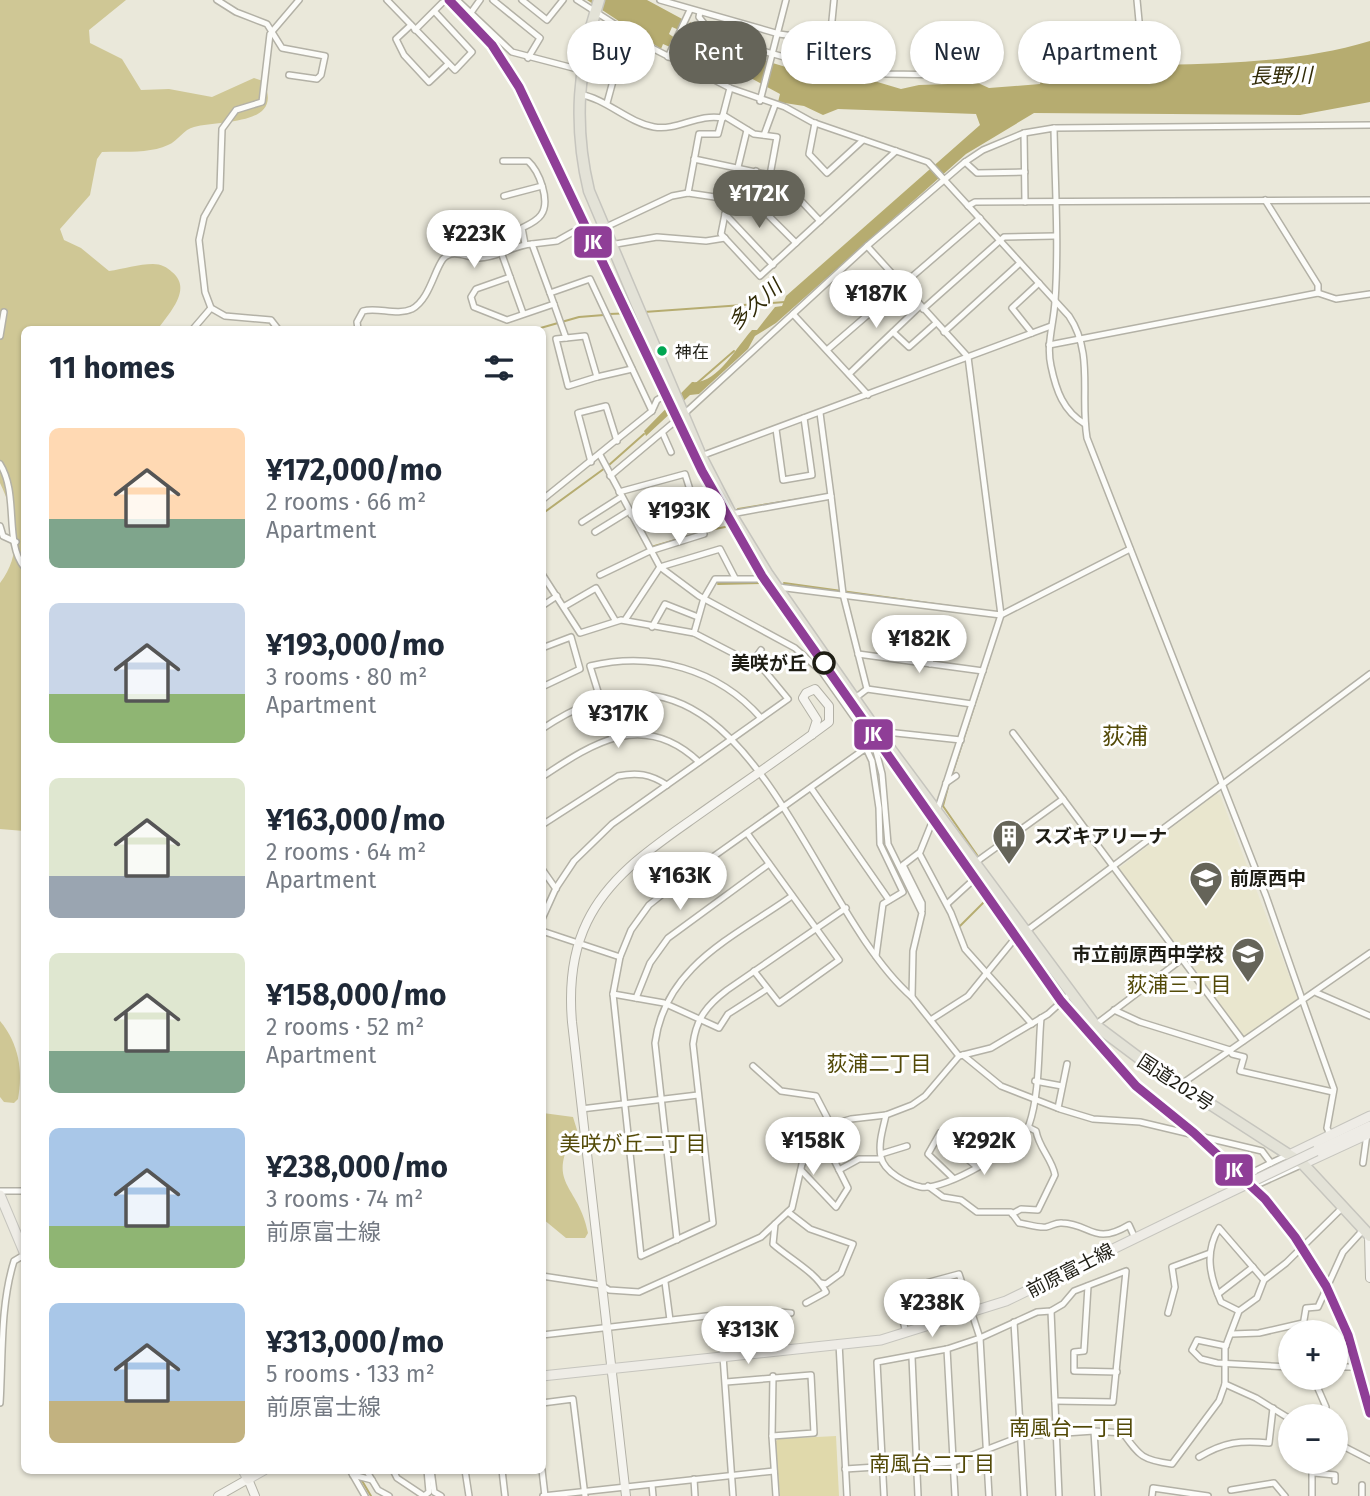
<!DOCTYPE html>
<html lang="en">
<head>
<meta charset="utf-8">
<style>
  body { margin:0; font-family:"Fira Sans","Noto Sans JP",sans-serif; background:#f2f2f3; color:#1f2937; height:100vh; display:flex; flex-direction:column; font-size:26px; white-space:nowrap }
  * { box-sizing:border-box; margin:0 }
  p { font-size:23px; color:#747a83 }
  .icon { flex:none; width:38px; height:38px; fill:none; stroke:currentColor; stroke-width:2; stroke-linecap:round; stroke-linejoin:round }
  .map { position:relative; flex:1; overflow:hidden }
  .side { position:absolute; left:21px; top:326px; width:525px; height:1148px; display:flex; flex-direction:column; background:#fff; border-radius:10px; box-shadow:0 2px 5px #0004 }
  .side>* { flex:none }
  .banner { position:absolute; left:567px; top:21px; width:665px; height:63px; display:flex; gap:14px }
  .controls { position:absolute; left:1278px; top:1320px; display:grid; gap:14px }
  .controls a { display:grid; place-items:center; width:70px; height:70px; border-radius:50%; background:#fff; box-shadow:0 2px 5px #0004; font-size:35px }
  .price { position:absolute; translate:-50% -60px; padding:0 16px; border-radius:24px; background:#fff; color:#222; font-size:23px; line-height:46px; filter:drop-shadow(0 2px 4px #0008) }
  .price::after { content:''; position:absolute; left:50%; top:42px; width:21px; height:16px; margin-left:-10px; background:inherit; clip-path:polygon(0 0,100% 0,50% 100%) }
  .price.selected { background:#656459; color:#fff }
  ul { padding:0; list-style:none }
  li { display:flex; align-items:center; gap:21px; height:175px; padding:0 28px }
  li span { display:grid; place-items:center; flex:none; width:196px; height:140px; border-radius:10px; color:#555 }
  li>.icon { margin-inline-start:auto }
  span .icon { width:84px; height:84px; fill:#fffc; stroke-width:1 }
  li b { font-size:30px }
  h2 { display:flex; justify-content:space-between; align-items:center; height:84px; padding:0 28px; font-size:30px }
  .chip { padding:0 24px; border-radius:32px; background:#fff; box-shadow:0 2px 5px #0004; font-size:24px; line-height:63px }
  .chip.selected { background:#656459; color:#fff }
  .map>svg:first-child { display:block }
</style>
</head>
<body>
<div class="map">
<svg width="1370" height="1496" viewBox="0 0 1370 1496">
  <rect width="100%" height="100%" fill="#eae8da"/>
  <polygon fill="#e9e6ce" points="1216,794 1220,795 1298,999 1243,1037 1119,868"/>
  <polygon fill="#e0d9ab" points="836,1436 839,1496 780,1496 775,1442 778,1439"/>
  <g fill="#cfc795">
    <path d="M 0,0 L 126,0 L 89,30 L 90,43 L 122,59 L 141,90 L 169,89 L 212,97 L 254,78 L 263,81 C 286,126 221,120 194,127 C 184,129 178,141 168,145 C 149,154 122,151 102,152 L 97,159 L 90,195 L 60,229 L 64,240 L 81,248 L 109,271 C 123,269 139,264 153,264 C 161,264 167,267 172,272 C 193,289 169,313 158,329 L 24,329 L 24,831 L 0,829 L 0,583 C 24,551 16,517 0,483 Z"/>
    <path d="M 0,1021 C 19,1044 23,1070 18,1099 L 14,1103 L 4,1102 L 0,1097 Z"/>
    <path d="M 543,1113 L 573,1117 L 577,1130 C 543,1184 579,1184 588,1233 L 585,1238 L 566,1238 L 543,1219 Z"/>
  </g>
  <g fill="#b6ac70">
    <polygon points="587,0 647,0 684,20 679,30 672,27 669,34 675,38 670,47 663,44 661,49"/>
    <path d="M 690,22 L 697,28 L 766,61 L 809,74 L 864,78 L 901,89 L 919,85 L 978,83 L 989,88 L 1040,84 L 1043,74 L 1055,70 C 1161,60 1267,72 1370,41 L 1370,102 L 1300,115 L 1034,113 L 966,154 L 776,323 L 755,336 L 748,349 L 699,394 L 690,395 L 646,436 L 644,431 L 692,382 C 717,385 736,347 752,330 L 757,330 L 775,307 L 782,306 L 786,296 L 980,125 L 976,114 L 838,109 L 823,115 L 804,106 L 778,102 L 780,94 L 683,41 L 679,44 L 680,51 L 696,59 L 684,61 L 673,54 Z"/>
  </g>
  <g fill="none" stroke-linecap="round" stroke-linejoin="round">
    <g stroke="#b6ac70" stroke-width="2">
      <polyline points="644,312 785,302"/>
      <polyline points="609,314 635,313"/>
      <polyline points="537,329 579,317 604,315"/>
      <polyline points="696,384 734,351"/>
      <polyline points="609,465 644,434"/>
      <polyline points="738,509 806,498"/>
      <polyline points="542,514 605,468"/>
      <polyline points="705,531 725,527"/>
      <polyline points="651,547 696,534"/>
      <polyline points="784,583 971,609"/>
      <polyline points="718,584 761,583"/>
      <polyline points="952,775 990,657"/>
      <polyline points="949,783 943,806 977,855"/>
      <polyline points="960,926 984,902"/>
      <polyline points="361,1479 371,1496"/>
    </g>
    <defs>
      <g id="street">
        <polyline points="217,0 236,12 267,24 282,48 325,56 321,75 317,79 289,75"/>
        <polyline points="387,0 455,70 472,52 435,12"/>
        <polyline points="457,0 512,52 581,70"/>
        <polyline points="493,0 540,38 528,58"/>
        <polyline points="522,0 547,20 563,0"/>
        <path d="M 577,0 L 652,48 L 730,88 L 785,107 L 812,122 L 928,162 L 1069,316 C 1094,353 1080,396 1087,438 L 1266,896 L 1302,999 L 1334,1089 L 1327,1128 L 1330,1134"/>
        <polyline points="660,0 779,34 830,41 834,0"/>
        <polyline points="1137,0 1141,42"/>
        <polyline points="700,12 699,17 706,26 759,50 795,60 887,74 951,75"/>
        <polyline points="470,14 480,0"/>
        <polyline points="411,25 396,39 404,55 429,82 448,64"/>
        <polyline points="415,30 442,3"/>
        <polyline points="668,57 690,10"/>
        <path d="M 579,94 C 607,99 627,122 654,127 C 678,131 698,113 723,118"/>
        <polyline points="760,101 786,0"/>
        <polyline points="607,103 613,81 623,59 633,60 644,43"/>
        <polyline points="723,115 754,134 777,137 770,175"/>
        <polyline points="815,123 809,154 827,173 863,140"/>
        <polyline points="1054,128 1370,125"/>
        <polyline points="1024,133 1025,202"/>
        <polyline points="764,135 775,105"/>
        <polyline points="694,159 770,175 787,186 820,221"/>
        <path d="M 503,161 L 528,161 C 539,171 551,201 541,215 C 537,221 528,225 522,228 L 525,244"/>
        <polyline points="965,162 977,173 1025,172"/>
        <polyline points="738,167 747,130"/>
        <polyline points="688,193 699,134 718,134 730,88"/>
        <polyline points="504,196 542,186"/>
        <polyline points="728,199 760,207 796,243"/>
        <polyline points="1265,200 1318,285 1318,293"/>
        <polyline points="738,202 756,171"/>
        <polyline points="968,206 975,202 1370,200"/>
        <polyline points="725,214 773,265"/>
        <polyline points="610,245 657,237 706,241 725,238"/>
        <polyline points="501,252 523,313"/>
        <polyline points="510,277 476,289 471,297 474,307 507,320 554,304"/>
        <polyline points="550,293 566,338 585,336 597,377 632,369"/>
        <polyline points="923,309 1004,237 1055,236"/>
        <polyline points="793,314 868,395"/>
        <polyline points="193,329 211,308"/>
        <polyline points="278,329 271,320 225,316 211,308 205,292 199,240 204,217 220,189 222,129 236,110 262,102 270,34 299,0"/>
        <path d="M 358,329 L 357,322 L 363,311 C 378,307 397,316 412,309 C 429,300 434,271 443,259 C 453,248 467,258 479,258 C 497,258 514,245 532,244"/>
        <polyline points="893,332 909,347 936,323"/>
        <polyline points="944,332 1020,263"/>
        <polyline points="1032,333 1012,308 1039,283"/>
        <polyline points="0,336 4,312"/>
        <polyline points="566,338 556,339 568,386 597,377"/>
        <polyline points="1049,345 1318,293 1336,299 1370,294"/>
        <polyline points="827,350 980,218"/>
        <polyline points="849,374 920,306"/>
        <polyline points="652,411 657,400 674,390"/>
        <polyline points="820,413 831,496"/>
        <path d="M 684,414 L 867,246 L 965,162 L 983,150 L 1024,133 L 1054,128 C 1055,185 1059,244 1055,301 C 1054,323 1046,344 1051,366 C 1056,390 1063,411 1085,424"/>
        <polyline points="776,429 783,480 812,475 804,418"/>
        <polyline points="663,434 671,452"/>
        <polyline points="600,455 660,567 699,596 795,648 822,672 875,747 882,774 888,844 922,913 913,951 912,997 959,1056"/>
        <polyline points="701,456 1051,326"/>
        <polyline points="591,462 578,413 606,406 617,441"/>
        <path d="M 0,464 C 19,494 4,542 24,567"/>
        <polyline points="610,476 673,423"/>
        <polyline points="542,500 652,411 590,279 550,293 532,244 557,241 573,232 606,227 672,196 688,193 728,199 721,234 760,276 896,151"/>
        <polyline points="731,514 831,496 843,594 867,689 854,699"/>
        <polyline points="631,515 657,506"/>
        <polyline points="582,522 621,497"/>
        <polyline points="0,526 3,536 16,542"/>
        <polyline points="595,532 629,511"/>
        <polyline points="542,574 580,633 621,620 694,633 752,663 764,670 788,699 612,824 574,861 556,888 542,919"/>
        <polyline points="600,575 650,551 704,534 685,474 619,492"/>
        <polyline points="778,587 1001,615 968,357 867,246"/>
        <polyline points="542,606 557,596"/>
        <polyline points="565,606 596,588 615,620"/>
        <polyline points="625,620 660,567 720,549 735,578"/>
        <polyline points="652,627 665,604 698,617"/>
        <polyline points="694,633 704,598 715,579 756,579 767,573"/>
        <polyline points="542,648 571,637 580,669 542,687"/>
        <polyline points="858,654 983,671"/>
        <polyline points="890,658 893,641 933,646 930,664"/>
        <polyline points="752,663 761,650"/>
        <polyline points="867,689 972,704"/>
        <path d="M 542,729 C 744,591 802,901 912,997"/>
        <polyline points="877,731 961,740"/>
        <polyline points="1013,733 1063,799"/>
        <path d="M 612,737 L 590,666 C 653,651 718,669 761,718"/>
        <path d="M 542,777 C 594,742 644,710 699,762"/>
        <polyline points="946,783 956,776"/>
        <polyline points="811,788 889,900"/>
        <path d="M 542,825 L 618,776 C 637,772 650,774 667,785"/>
        <polyline points="747,833 839,960 779,1003 754,971"/>
        <polyline points="919,853 951,913 965,949 1032,1024"/>
        <polyline points="976,862 1063,799 1243,1041"/>
        <polyline points="542,869 556,889"/>
        <polyline points="947,904 970,883"/>
        <path d="M 846,908 L 727,990 C 707,1005 696,1019 693,1044 L 713,1223 L 641,1256 L 613,994 L 620,957 L 631,930 L 649,905 L 679,881 L 866,748 L 872,761 L 879,808 L 880,844 L 903,892 L 883,904 L 876,956"/>
        <polyline points="922,910 922,903 903,865 920,852 939,805 1001,615 1130,549"/>
        <polyline points="542,931 620,957"/>
        <polyline points="1025,932 1370,674"/>
        <polyline points="1317,993 1370,1016"/>
        <polyline points="613,994 664,1003 719,1028 728,1014 767,989"/>
        <polyline points="636,998 650,963 668,938 769,864"/>
        <polyline points="1114,1010 1140,1022 1230,1050 1232,1054 1244,1057 1240,1071 1333,1092"/>
        <polyline points="932,1019 968,996 1012,942"/>
        <polyline points="1095,1025 1182,959"/>
        <polyline points="963,1055 1001,1086 1060,1109 1093,1119 1140,1122 1262,1151 1271,1163 1288,1155"/>
        <polyline points="753,1066 781,1091 816,1096 831,1125"/>
        <polyline points="1035,1081 1062,1086"/>
        <polyline points="1180,1085 1370,953"/>
        <polyline points="1058,1108 1067,1064"/>
        <polyline points="581,1109 698,1095"/>
        <path d="M 886,1115 C 883,1129 878,1143 881,1157 C 884,1172 907,1184 921,1187 C 945,1191 1020,1147 1029,1125 C 1040,1093 1038,1052 1041,1018"/>
        <polyline points="940,1133 928,1154 953,1178"/>
        <polyline points="953,1133 948,1143 977,1167"/>
        <polyline points="881,1154 907,1146"/>
        <polyline points="1271,1163 1253,1172 1261,1183 1303,1164"/>
        <polyline points="1363,1163 1367,1134"/>
        <polyline points="801,1170 836,1207 848,1188 830,1152 819,1141"/>
        <polyline points="839,1170 859,1159 881,1159"/>
        <path d="M 928,1186 L 943,1197 L 961,1200 L 977,1212 L 1011,1212 L 1019,1223 C 1027,1224 1038,1228 1046,1227 C 1052,1226 1056,1222 1062,1223 C 1091,1224 1094,1246 1129,1225 L 1134,1236"/>
        <polyline points="0,1191 24,1191"/>
        <polyline points="788,1212 810,1229 853,1244 841,1273 826,1284 821,1283"/>
        <path d="M 1012,1214 L 1021,1209 L 1038,1210 L 1055,1175 C 1052,1159 1039,1148 1036,1131 L 1028,1127"/>
        <path d="M 775,1224 L 773,1244 C 791,1260 816,1272 826,1292 L 806,1303"/>
        <path d="M 677,1240 L 655,1043 C 665,966 734,937 792,896"/>
        <polyline points="542,1276 601,1285 609,1290 639,1292 761,1237 792,1208 802,1164 831,1125 851,1119 886,1115 912,1105 925,1096 959,1056 991,1048 1048,1014 1070,994"/>
        <polyline points="665,1282 670,1320"/>
        <polyline points="1088,1286 1084,1351 1074,1352 1074,1371 1117,1372"/>
        <polyline points="1218,1294 1253,1267"/>
        <polyline points="1051,1311 1059,1496"/>
        <path d="M 1239,1311 L 1221,1302 C 1210,1277 1204,1253 1219,1228 L 1264,1280"/>
        <polyline points="1168,1313 1175,1287 1172,1267 1210,1253"/>
        <polyline points="720,1314 733,1496"/>
        <polyline points="1014,1322 1024,1496"/>
        <polyline points="1302,1332 1306,1308 1318,1307 1343,1252 1364,1229"/>
        <polyline points="906,1333 896,1291 959,1274 980,1338 989,1496"/>
        <polyline points="1232,1334 1259,1333 1303,1323"/>
        <polyline points="542,1335 758,1310 791,1313"/>
        <polyline points="839,1343 847,1496"/>
        <polyline points="1226,1346 1197,1340 1192,1350 1201,1359 1217,1363 1290,1367"/>
        <polyline points="947,1349 955,1496"/>
        <polyline points="912,1357 918,1496"/>
        <polyline points="1335,1367 1355,1367"/>
        <polyline points="773,1376 772,1436 776,1496"/>
        <polyline points="1313,1377 1326,1407 1324,1416"/>
        <polyline points="726,1382 811,1375 814,1433 772,1436"/>
        <polyline points="1225,1384 1256,1398 1290,1419"/>
        <path d="M 0,1403 C 3,1355 0,1306 14,1261 L 24,1255"/>
        <polyline points="542,1403 573,1399 585,1496"/>
        <polyline points="1335,1442 1370,1460"/>
        <path d="M 1199,1457 C 1224,1442 1241,1440 1269,1443 L 1273,1408"/>
        <polyline points="845,1469 954,1462 1022,1436 1094,1431"/>
        <polyline points="350,1470 365,1496"/>
        <polyline points="366,1470 378,1490 389,1496"/>
        <polyline points="393,1470 397,1478 424,1496 429,1492 427,1470"/>
        <polyline points="431,1470 434,1492 441,1496"/>
        <polyline points="465,1470 469,1496"/>
        <polyline points="502,1470 505,1496"/>
        <polyline points="542,1470 545,1496"/>
        <polyline points="1314,1473 1335,1475 1335,1481"/>
        <polyline points="353,1475 372,1480"/>
        <polyline points="694,1479 695,1496"/>
        <polyline points="652,1485 653,1496"/>
        <polyline points="1362,1485 1362,1496"/>
        <polyline points="1231,1490 1274,1483 1285,1496"/>
        <polyline points="543,1496 774,1471"/>
        <polyline points="884,1496 877,1362 947,1349 980,1338 1037,1312 1051,1311 1063,1304 1074,1291 1126,1271 1113,1402 1055,1401"/>
        <path d="M 1098,1496 L 1094,1431 L 1123,1433 C 1140,1457 1143,1460 1172,1464 L 1219,1401 L 1225,1384 L 1225,1348 L 1239,1311 L 1257,1298 L 1264,1280 L 1286,1263 L 1344,1206"/>
        <polyline points="1152,1496 1153,1488 1208,1496"/>
        <polyline points="1312,1496 1312,1461"/>
      </g>
      <g id="secondary">
        <polyline points="1369,1236 1370,1278"/>
        <polyline points="218,1496 248,1479 255,1496"/>
        <path d="M 626,1496 L 572,1022 C 569,987 572,953 587,922 C 609,876 653,847 694,818 C 739,786 785,755 829,722 L 829,706 L 815,689 L 806,693 L 803,698 L 817,720 L 812,735"/>
      </g>
      <g id="primary">
        <polyline points="1316,1151 1370,1126"/>
        <polyline points="1289,1155 1370,1116"/>
        <polyline points="1303,1164 1370,1133"/>
        <polyline points="0,1195 24,1252"/>
        <polyline points="542,1376 881,1340 1006,1301 1220,1197"/>
        <polyline points="243,1470 248,1479 264,1470"/>
      </g>
      <path id="highway" d="M 599,0 C 578,64 573,125 589,191 L 701,456 L 731,514 L 767,573 L 877,731 L 1095,1025 L 1139,1058 L 1303,1164 L 1370,1236"/>
    </defs>
    <use href="#street" stroke="#b3b1a6" stroke-width="8"/>
    <use href="#secondary" stroke="#b3b1a6" stroke-width="10"/>
    <use href="#primary" stroke="#c6c5be" stroke-width="11"/>
    <use href="#highway" stroke="#c6c5be" stroke-width="13"/>
    <use href="#street" stroke="#fcfcf9" stroke-width="5"/>
    <use href="#secondary" stroke="#f5f4ef" stroke-width="8"/>
    <use href="#primary" stroke="#eeece6" stroke-width="9"/>
    <use href="#highway" stroke="#e3e2d7" stroke-width="10"/>
    <defs>
      <polyline id="primary-bridge" points="1220,1197 1316,1151"/>
    </defs>
    <use href="#primary-bridge" stroke="#c6c5be" stroke-width="11" stroke-linecap="butt"/>
    <use href="#primary-bridge" stroke="#eeece6" stroke-width="9"/>
    <defs>
      <polyline id="rail-1" points="449,0 492,45 519,87 702,471 762,576 1061,1001 1136,1086 1194,1133 1265,1199 1295,1237 1326,1286 1348,1335 1370,1413"/>
    </defs>
    <use href="#rail-1" stroke="#fff" stroke-width="14"/>
    <use href="#rail-1" stroke="#8f3e97" stroke-width="9"/>
  </g>
  <defs>
    <symbol id="building-pin" viewBox="-11 -11 22 30"><path d="M0 17L-7.5 6A9.5 9.5 0 1 1 7.5 6Z" fill="#656459" stroke="#fff"/><path d="M-4-6H4V6H1V3H-1V6H-4ZM-2.5-4.3h1.7v1.8h-1.7ZM.8-4.3h1.7v1.8H.8ZM-2.5-1h1.7V.8h-1.7ZM.8-1h1.7V.8H.8Z" fill="#fff"/></symbol>
    <symbol id="school-pin" viewBox="-11 -11 22 30"><path d="M0 17L-7.5 6A9.5 9.5 0 1 1 7.5 6Z" fill="#656459" stroke="#fff"/><path d="M0-5L7-2L0 1L-7-2ZM-4 1L0 2.5L4 1V4Q0 6-4 4Z" fill="#fff"/></symbol>
  </defs>
  <g fill-rule="evenodd">
    <use href="#building-pin" x="990" y="817" width="38" height="52"/>
    <use href="#school-pin" x="1187" y="859" width="38" height="52"/>
    <use href="#school-pin" x="1229" y="935" width="38" height="52"/>
  </g>
  <circle fill="#00a651" stroke="#fff" stroke-width="2.5" cx="662" cy="351" r="6"/>
  <circle fill="#fff" stroke="#1e1d14" stroke-width="3.5" cx="824" cy="663" r="10"/>
  <g text-anchor="middle" stroke-width="6" stroke-linejoin="round" paint-order="stroke">
    <g font-size="17" fill="#1e1d14" stroke="#fff" text-anchor="start">
      <text x="675" y="358">神在</text>
    </g>
    <g font-size="19" font-weight="bold" fill="#1e1d14" stroke="#fff" text-anchor="end">
      <text x="807" y="670">美咲が丘</text>
    </g>
    <g font-size="19" font-weight="bold" fill="#1e1d14" stroke="#fff" text-anchor="start">
      <text x="1034" y="843">スズキアリーナ</text>
      <text x="1230" y="885">前原西中</text>
      <text x="1224" y="961" text-anchor="end">市立前原西中学校</text>
    </g>
    <g font-size="19" fill="#1e1d14" stroke="#fff">
      <text transform="translate(1176 1082) rotate(33)" y="7">国道202号</text>
      <text transform="translate(1070 1270) rotate(-27)" y="7">前原富士線</text>
    </g>
    <g font-size="21" font-style="italic" fill="#322c08" stroke="#fff">
      <text transform="translate(1281 76) rotate(-1)" y="7">長野川</text>
      <text transform="translate(755 305) rotate(-42)" y="7">多久川</text>
    </g>
    <g font-size="21" fill="#534a08" stroke="#fff">
      <text x="1179" y="992">荻浦三丁目</text>
      <text x="879" y="1071">荻浦二丁目</text>
      <text x="633" y="1151">美咲が丘二丁目</text>
      <text x="1072" y="1435">南風台一丁目</text>
      <text x="932" y="1471">南風台二丁目</text>
    </g>
    <g font-size="23" fill="#534a08" stroke="#fff">
      <text x="1125" y="744">荻浦</text>
    </g>
  </g>
  <g stroke="#fff" stroke-width="2.5">
    <rect x="573" y="225" width="40" height="34" rx="7" fill="#8f3e97"/>
    <rect x="853" y="718" width="41" height="33" rx="7" fill="#8f3e97"/>
    <rect x="1214" y="1153" width="40" height="34" rx="7" fill="#8f3e97"/>
  </g>
  <g font-size="19" text-anchor="middle" font-weight="bold" fill="#fff">
    <text x="593" y="249">JK</text>
    <text x="873" y="741">JK</text>
    <text x="1234" y="1177">JK</text>
  </g>
</svg>
<div class="controls">
<a>+</a>
<a>−</a>
</div>
<b class="price selected" style="left:759px;top:230px">¥172K</b>
<b class="price" style="left:474px;top:270px">¥223K</b>
<b class="price" style="left:876px;top:330px">¥187K</b>
<b class="price" style="left:679px;top:547px">¥193K</b>
<b class="price" style="left:919px;top:675px">¥182K</b>
<b class="price" style="left:618px;top:750px">¥317K</b>
<b class="price" style="left:680px;top:912px">¥163K</b>
<b class="price" style="left:813px;top:1177px">¥158K</b>
<b class="price" style="left:984px;top:1177px">¥292K</b>
<b class="price" style="left:932px;top:1339px">¥238K</b>
<b class="price" style="left:748px;top:1366px">¥313K</b>
<div class="banner">
<a class="chip">Buy</a>
<a class="chip selected">Rent</a>
<a class="chip">Filters</a>
<a class="chip">New</a>
<a class="chip">Apartment</a>
</div>
<section class="side">
<h2>11 homes<svg class="icon" aria-label="filters" viewBox="0 0 24 24"><path d="M4 7h16M4 17h16"/><circle cx="9" cy="7" r="2"/><circle cx="15" cy="17" r="2"/></svg></h2>
<ul>
<li><span style="background:linear-gradient(#ffd9b3 65%,#7fa58c 0)"><svg class="icon" aria-label="home" viewBox="0 0 24 24"><path d="M3 11l9-7 9 7M6 9v11h12V9"/></svg></span><div><b>¥172,000/mo</b><p>2 rooms · 66 m²</p><p>Apartment</p></div></li>
<li><span style="background:linear-gradient(#c9d6e8 65%,#8fb573 0)"><svg class="icon" aria-label="home" viewBox="0 0 24 24"><path d="M3 11l9-7 9 7M6 9v11h12V9"/></svg></span><div><b>¥193,000/mo</b><p>3 rooms · 80 m²</p><p>Apartment</p></div></li>
<li><span style="background:linear-gradient(#dfe7d0 70%,#9aa5b1 0)"><svg class="icon" aria-label="home" viewBox="0 0 24 24"><path d="M3 11l9-7 9 7M6 9v11h12V9"/></svg></span><div><b>¥163,000/mo</b><p>2 rooms · 64 m²</p><p>Apartment</p></div></li>
<li><span style="background:linear-gradient(#dfe7d0 70%,#7fa58c 0)"><svg class="icon" aria-label="home" viewBox="0 0 24 24"><path d="M3 11l9-7 9 7M6 9v11h12V9"/></svg></span><div><b>¥158,000/mo</b><p>2 rooms · 52 m²</p><p>Apartment</p></div></li>
<li><span style="background:linear-gradient(#a9c7e8 70%,#8fb573 0)"><svg class="icon" aria-label="home" viewBox="0 0 24 24"><path d="M3 11l9-7 9 7M6 9v11h12V9"/></svg></span><div><b>¥238,000/mo</b><p>3 rooms · 74 m²</p><p>前原富士線</p></div></li>
<li><span style="background:linear-gradient(#a9c7e8 70%,#c2b280 0)"><svg class="icon" aria-label="home" viewBox="0 0 24 24"><path d="M3 11l9-7 9 7M6 9v11h12V9"/></svg></span><div><b>¥313,000/mo</b><p>5 rooms · 133 m²</p><p>前原富士線</p></div></li>
</ul>
</section>
</div>
</body>
</html>
